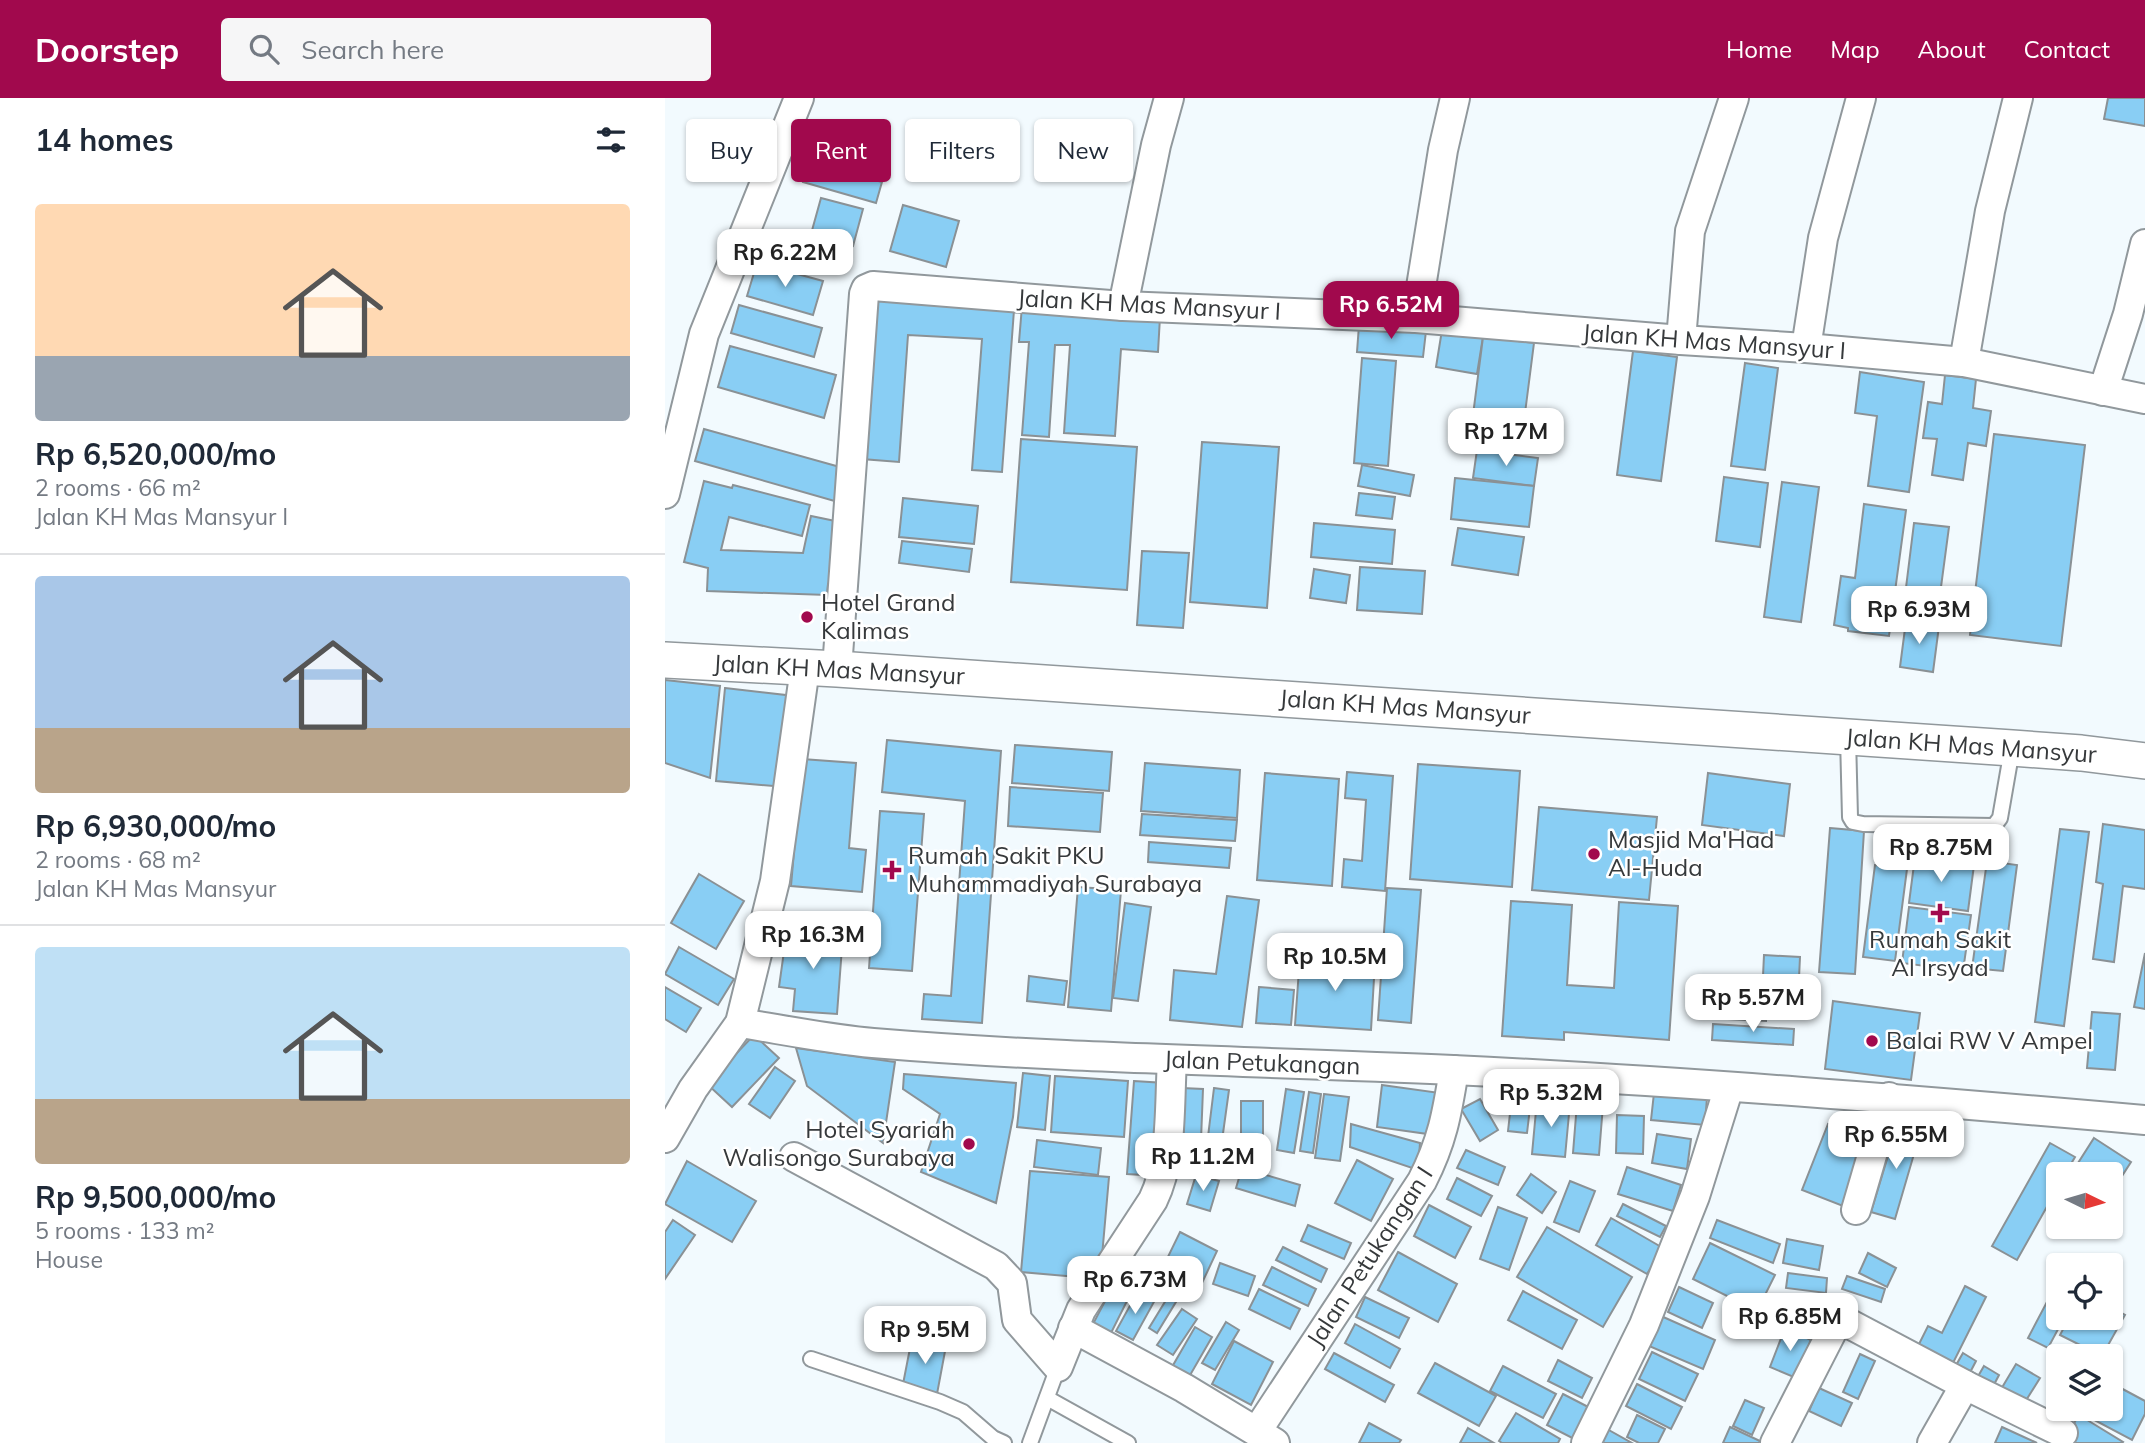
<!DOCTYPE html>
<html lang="en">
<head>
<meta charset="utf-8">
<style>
  body { margin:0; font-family:Mulish,sans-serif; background:#f6f6f7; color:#1f2937; height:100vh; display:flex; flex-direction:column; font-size:26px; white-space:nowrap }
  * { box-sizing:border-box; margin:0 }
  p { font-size:23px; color:#747a83 }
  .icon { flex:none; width:38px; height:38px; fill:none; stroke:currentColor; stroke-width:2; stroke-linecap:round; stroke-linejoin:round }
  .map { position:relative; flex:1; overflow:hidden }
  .details { display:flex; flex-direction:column; background:#fff; width:665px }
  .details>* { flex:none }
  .top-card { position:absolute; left:21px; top:21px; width:665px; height:63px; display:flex; gap:14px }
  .needle { width:46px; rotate:95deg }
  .controls { position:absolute; left:1381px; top:1064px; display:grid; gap:14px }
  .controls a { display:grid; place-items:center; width:77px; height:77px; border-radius:7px; background:#fff; box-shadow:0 2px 5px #0004; font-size:35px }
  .price { position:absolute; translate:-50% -60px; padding:0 16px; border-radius:14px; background:#fff; color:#222; font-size:23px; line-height:46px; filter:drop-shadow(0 2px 4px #0008) }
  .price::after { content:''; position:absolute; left:50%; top:42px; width:21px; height:16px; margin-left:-10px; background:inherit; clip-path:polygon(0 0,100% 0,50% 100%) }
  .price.current { background:#a1094d; color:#fff }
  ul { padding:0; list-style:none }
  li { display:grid; align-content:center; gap:14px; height:371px; padding:0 35px }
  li+li { border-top:2px solid #e0e1e3 }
  li span { display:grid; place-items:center; height:217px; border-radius:7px; color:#555 }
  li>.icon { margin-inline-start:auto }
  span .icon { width:126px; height:126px; fill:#fffc; stroke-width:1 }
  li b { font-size:30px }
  h2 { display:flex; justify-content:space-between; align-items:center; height:84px; padding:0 35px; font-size:30px }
  .chip { padding:0 24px; border-radius:7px; background:#fff; box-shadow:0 2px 5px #0004; font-size:24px; line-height:63px }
  .chip.current { background:#a1094d; color:#fff }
  header { display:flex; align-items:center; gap:42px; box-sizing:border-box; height:98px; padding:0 35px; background:#a1094d; color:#fff }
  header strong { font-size:33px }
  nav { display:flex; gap:38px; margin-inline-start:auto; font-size:24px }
  .search { width:490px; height:63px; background:#f6f6f7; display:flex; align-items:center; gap:18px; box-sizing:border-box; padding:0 24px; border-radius:7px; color:#747a83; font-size:26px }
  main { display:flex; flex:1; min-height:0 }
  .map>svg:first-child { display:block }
</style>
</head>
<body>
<header>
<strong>Doorstep</strong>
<div class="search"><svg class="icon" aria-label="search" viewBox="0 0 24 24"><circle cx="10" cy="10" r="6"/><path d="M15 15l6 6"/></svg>Search here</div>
<nav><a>Home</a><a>Map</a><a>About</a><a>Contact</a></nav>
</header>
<main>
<section class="details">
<h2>14 homes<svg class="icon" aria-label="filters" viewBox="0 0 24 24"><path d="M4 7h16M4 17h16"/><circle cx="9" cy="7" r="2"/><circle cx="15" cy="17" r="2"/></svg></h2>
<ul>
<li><span style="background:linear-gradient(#ffd9b3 70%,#9aa5b1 0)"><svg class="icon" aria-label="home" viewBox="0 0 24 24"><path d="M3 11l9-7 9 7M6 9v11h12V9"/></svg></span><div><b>Rp 6,520,000/mo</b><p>2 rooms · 66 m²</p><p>Jalan KH Mas Mansyur I</p></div></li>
<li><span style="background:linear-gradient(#a9c7e8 70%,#b9a48a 0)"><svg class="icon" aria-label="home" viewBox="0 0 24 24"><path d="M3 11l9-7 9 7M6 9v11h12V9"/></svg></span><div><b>Rp 6,930,000/mo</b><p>2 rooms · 68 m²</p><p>Jalan KH Mas Mansyur</p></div></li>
<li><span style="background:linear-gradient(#bfe0f5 70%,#b9a48a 0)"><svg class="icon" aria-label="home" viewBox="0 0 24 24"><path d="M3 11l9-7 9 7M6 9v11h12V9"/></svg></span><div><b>Rp 9,500,000/mo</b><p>5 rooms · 133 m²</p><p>House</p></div></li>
</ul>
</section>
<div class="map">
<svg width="1480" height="1345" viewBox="0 0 1480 1345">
  <rect width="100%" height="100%" fill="#f2fafe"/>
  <g fill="#89cef4" stroke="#8a9195" stroke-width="2">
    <polygon points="1443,0 1480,0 1480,28 1439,21"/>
    <polygon points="144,63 217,84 211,105 138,84"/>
    <polygon points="156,100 198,111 188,148 146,136"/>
    <polygon points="238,107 294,123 281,169 225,153"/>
    <polygon points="92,165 158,183 148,217 82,198"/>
    <polygon points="210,201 349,212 337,374 307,372 317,241 243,237 234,364 197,361"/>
    <polygon points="74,207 157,230 149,259 66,235"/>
    <polygon points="357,208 495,219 493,254 456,251 450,338 399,335 405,247 390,247 384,339 357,337 364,244 354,244"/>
    <polygon points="694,227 761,233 758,259 692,254"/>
    <polygon points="777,232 818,239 812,276 771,269"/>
    <polygon points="818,239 869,245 859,323 808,317"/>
    <polygon points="65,248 171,277 159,320 53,289"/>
    <polygon points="968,253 1012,259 996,383 952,377"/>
    <polygon points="697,260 731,263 723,368 689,365"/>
    <polygon points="1080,265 1113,270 1100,372 1066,368"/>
    <polygon points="1195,274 1259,284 1244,394 1203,388 1212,318 1190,315"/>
    <polygon points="1280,277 1311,281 1308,310 1326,313 1321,348 1303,345 1298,382 1267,377 1272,341 1258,340 1263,304 1277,306"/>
    <polygon points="39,331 182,371 173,404 30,363"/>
    <polygon points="1329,336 1420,347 1396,548 1305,537"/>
    <polygon points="356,341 472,349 462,492 346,484"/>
    <polygon points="537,344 614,349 602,510 525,504"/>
    <polygon points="812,352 873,360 869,388 808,380"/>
    <polygon points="697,367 749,377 745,398 693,388"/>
    <polygon points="1059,379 1103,385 1095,449 1051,443"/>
    <polygon points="790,380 869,388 864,429 786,421"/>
    <polygon points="39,383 67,390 68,387 145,407 137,438 64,419 56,452 138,455 146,418 180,425 167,487 163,486 162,497 42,493 43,470 19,464"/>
    <polygon points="1117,384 1154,389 1136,524 1099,519"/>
    <polygon points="694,395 730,399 727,421 691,417"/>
    <polygon points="238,400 313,408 309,446 234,439"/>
    <polygon points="1199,406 1241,412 1224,538 1183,533 1183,530 1169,527 1176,478 1190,480"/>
    <polygon points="649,425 730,432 727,466 646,459"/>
    <polygon points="1249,425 1284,429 1272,519 1238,514"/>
    <polygon points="793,430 859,439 853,477 787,467"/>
    <polygon points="237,443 307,451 304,474 234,465"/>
    <polygon points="477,453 524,455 518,530 472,527"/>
    <polygon points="695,469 760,473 757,516 692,512"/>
    <polygon points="649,471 685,477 681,505 645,500"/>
    <polygon points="1241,523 1274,528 1268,574 1235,569"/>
    <polygon points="0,582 55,588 45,680 0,665"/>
    <polygon points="60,590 129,598 120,689 51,683"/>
    <polygon points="222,642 336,653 317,925 257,921 259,896 286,898 300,703 217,694"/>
    <polygon points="350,647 447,654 444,693 347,685"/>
    <polygon points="137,661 191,665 184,750 201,752 197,794 126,788"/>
    <polygon points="480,665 575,672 572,720 476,713"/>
    <polygon points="753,666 855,673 847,789 745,781"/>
    <polygon points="682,674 728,678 720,793 677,789 679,761 697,763 701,702 680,700"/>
    <polygon points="600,675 674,681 667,788 592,782"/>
    <polygon points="1043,675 1125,686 1119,738 1037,727"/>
    <polygon points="345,689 438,695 435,734 343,728"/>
    <polygon points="874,709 992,719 984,802 867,792"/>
    <polygon points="215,713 259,716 247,873 204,870"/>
    <polygon points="477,716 572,722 570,743 475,737"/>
    <polygon points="1438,726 1480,732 1480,791 1458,788 1449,864 1428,861 1438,786 1431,784"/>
    <polygon points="1165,730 1199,733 1190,876 1154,874"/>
    <polygon points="1395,731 1424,734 1399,928 1370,924"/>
    <polygon points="484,744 566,750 564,770 483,764"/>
    <polygon points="1250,759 1309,767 1303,813 1244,805"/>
    <polygon points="1322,763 1352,767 1338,873 1307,870"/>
    <polygon points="1210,767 1242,771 1230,863 1198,859"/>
    <polygon points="34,776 79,803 51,851 6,825"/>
    <polygon points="413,789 456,792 446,913 403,909"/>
    <polygon points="722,790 756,792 746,925 713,922"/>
    <polygon points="562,798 594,802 577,929 505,922 509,872 551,876"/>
    <polygon points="846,803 907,807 902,887 949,890 954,804 1013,808 1004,942 899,934 899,942 837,938"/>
    <polygon points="460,805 486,809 473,903 448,900"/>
    <polygon points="1244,809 1306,817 1298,873 1237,865"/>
    <polygon points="135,832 178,836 172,916 128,913 130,891 114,889 121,839 135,841"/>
    <polygon points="14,849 69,881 53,907 0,876"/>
    <polygon points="1480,855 1480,911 1469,909"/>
    <polygon points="1099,857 1135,859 1133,901 1097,899"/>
    <polygon points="635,858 710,863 706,932 630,927"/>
    <polygon points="364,878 402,883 399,907 362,903"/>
    <polygon points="0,889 36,910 21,934 0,921"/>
    <polygon points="594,889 629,892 626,927 591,925"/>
    <polygon points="1168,903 1255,915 1246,982 1160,971"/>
    <polygon points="1045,905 1101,908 1101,923 1044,920"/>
    <polygon points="1427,914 1455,916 1450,972 1422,970"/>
    <polygon points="1048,926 1129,931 1128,947 1047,942"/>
    <polygon points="89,937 114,960 67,1009 42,986"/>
    <polygon points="131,950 230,964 218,1045 142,988"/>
    <polygon points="110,969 130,983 105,1020 84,1006"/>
    <polygon points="358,975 385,978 380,1032 352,1029"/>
    <polygon points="239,976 351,985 348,1019 331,1105 256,1074 275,1016 238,991"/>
    <polygon points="390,978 463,983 459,1039 386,1034"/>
    <polygon points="469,983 500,985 493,1078 462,1076"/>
    <polygon points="717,987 775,995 770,1037 712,1029"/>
    <polygon points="517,990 538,991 536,1042 514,1040"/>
    <polygon points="549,990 564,992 555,1057 541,1055"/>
    <polygon points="621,991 639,994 629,1055 612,1052"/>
    <polygon points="644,994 656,996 648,1055 635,1053"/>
    <polygon points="989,995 1042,999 1040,1027 986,1022"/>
    <polygon points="659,996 684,999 675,1063 650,1060"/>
    <polygon points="847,998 866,1001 862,1035 843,1033"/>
    <polygon points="815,1001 833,1032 815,1043 796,1011"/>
    <polygon points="872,1002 905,1005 900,1059 867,1056"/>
    <polygon points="576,1003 598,1003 598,1056 576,1057"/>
    <polygon points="912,1005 938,1007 934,1057 908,1055"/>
    <polygon points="952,1017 979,1018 978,1056 951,1055"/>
    <polygon points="1233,1025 1256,1032 1230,1121 1206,1114"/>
    <polygon points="686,1026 755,1045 753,1072 685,1049"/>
    <polygon points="1163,1026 1204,1042 1178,1108 1137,1092"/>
    <polygon points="992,1036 1026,1041 1022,1071 987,1065"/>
    <polygon points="1429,1040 1466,1064 1446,1095 1446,1076 1406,1076"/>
    <polygon points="372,1042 436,1050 433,1077 369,1069"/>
    <polygon points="1385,1045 1410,1059 1400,1076 1393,1076 1393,1089 1352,1162 1327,1148"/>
    <polygon points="801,1052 840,1069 833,1087 792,1070"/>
    <polygon points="692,1062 728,1081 706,1123 670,1105"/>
    <polygon points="22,1063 91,1103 67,1144 0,1106"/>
    <polygon points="962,1069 1016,1087 1008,1113 953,1096"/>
    <polygon points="577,1070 635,1087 630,1108 571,1090"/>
    <polygon points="365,1073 444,1079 435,1181 356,1174"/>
    <polygon points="866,1076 891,1094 877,1115 852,1097"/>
    <polygon points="531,1077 554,1083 545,1113 522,1106"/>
    <polygon points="792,1080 827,1098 816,1118 782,1101"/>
    <polygon points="905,1083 930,1093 914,1134 889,1124"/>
    <polygon points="958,1106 1001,1128 995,1139 952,1118"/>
    <polygon points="764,1107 806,1129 790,1160 749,1138"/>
    <polygon points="833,1109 862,1120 844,1172 815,1161"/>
    <polygon points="946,1120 998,1150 982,1176 931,1147"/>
    <polygon points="8,1122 30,1137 0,1181 0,1134"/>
    <polygon points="1052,1122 1115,1146 1108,1165 1045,1140"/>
    <polygon points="643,1127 686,1145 679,1161 636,1143"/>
    <polygon points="882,1129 967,1179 938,1229 852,1179"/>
    <polygon points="515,1134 552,1153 537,1185 499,1167"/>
    <polygon points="1122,1141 1158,1148 1154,1172 1118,1165"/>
    <polygon points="1045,1145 1110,1177 1092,1213 1028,1181"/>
    <polygon points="618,1149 662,1171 656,1184 611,1162"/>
    <polygon points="733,1154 792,1186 773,1224 713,1192"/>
    <polygon points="1203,1155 1231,1170 1222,1189 1194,1175"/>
    <polygon points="555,1165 590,1178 583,1198 548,1186"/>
    <polygon points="607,1169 651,1191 643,1208 598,1187"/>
    <polygon points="1123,1175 1162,1180 1161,1195 1121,1190"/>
    <polygon points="1182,1178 1220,1191 1216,1204 1177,1191"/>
    <polygon points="1393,1183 1393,1220 1399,1220 1383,1250 1363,1240"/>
    <polygon points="450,1184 467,1193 446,1235 428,1226"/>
    <polygon points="1300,1188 1321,1199 1283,1275 1248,1258 1263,1228 1277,1235"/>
    <polygon points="1014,1189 1048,1205 1037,1230 1003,1214"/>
    <polygon points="594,1191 635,1211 625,1231 584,1211"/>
    <polygon points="473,1193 490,1202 468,1242 451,1233"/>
    <polygon points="858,1193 912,1222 897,1251 843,1222"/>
    <polygon points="506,1194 514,1199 492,1235 484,1230"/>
    <polygon points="700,1199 744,1220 734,1240 691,1219"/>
    <polygon points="1446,1209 1460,1217 1437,1258 1395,1237 1404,1220 1446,1220"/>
    <polygon points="517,1211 532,1221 508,1257 492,1247"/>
    <polygon points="996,1218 1050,1242 1038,1271 984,1248"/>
    <polygon points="561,1224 574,1232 550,1272 537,1265"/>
    <polygon points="690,1226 735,1251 725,1270 680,1245"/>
    <polygon points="530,1229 547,1239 524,1279 507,1269"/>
    <polygon points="1120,1230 1146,1242 1131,1280 1105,1269"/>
    <polygon points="247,1240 281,1248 272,1296 238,1286"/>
    <polygon points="569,1243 608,1264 586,1307 547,1286"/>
    <polygon points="987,1254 1033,1276 1020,1303 974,1281"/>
    <polygon points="669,1255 729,1287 720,1304 660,1271"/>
    <polygon points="1298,1255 1311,1263 1300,1284 1286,1276"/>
    <polygon points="1195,1256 1210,1263 1193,1301 1178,1294"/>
    <polygon points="893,1262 927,1280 917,1300 883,1283"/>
    <polygon points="770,1265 831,1298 814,1328 753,1295"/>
    <polygon points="1351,1266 1375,1280 1355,1312 1332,1298"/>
    <polygon points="838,1268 891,1296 878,1320 825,1293"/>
    <polygon points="1319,1268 1334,1277 1324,1296 1308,1287"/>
    <polygon points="972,1286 1017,1309 1006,1331 961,1308"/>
    <polygon points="1452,1288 1480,1303 1480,1316 1467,1342 1418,1316 1420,1311 1446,1311 1446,1302"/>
    <polygon points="1154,1290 1187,1305 1176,1328 1144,1313"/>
    <polygon points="898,1296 933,1314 917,1345 882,1327"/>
    <polygon points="1080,1302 1099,1310 1087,1337 1068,1328"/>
    <polygon points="851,1315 895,1341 893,1345 837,1345 834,1343"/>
    <polygon points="972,1317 1000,1331 993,1345 974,1345 962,1339"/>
    <polygon points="1414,1317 1458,1344 1457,1345 1397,1345"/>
    <polygon points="704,1325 736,1342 734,1345 694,1345"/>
    <polygon points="1065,1329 1095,1343 1094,1345 1058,1345"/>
    <polygon points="1337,1329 1372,1345 1330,1345"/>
    <polygon points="803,1330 829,1345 795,1345"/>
    <polygon points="942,1331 967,1345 934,1345"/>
  </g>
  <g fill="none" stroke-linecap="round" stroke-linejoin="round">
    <defs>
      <g id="service">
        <polyline points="1183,639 1185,719 1188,724 1198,726 1329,728 1335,720 1347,651"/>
        <polyline points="146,1261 275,1304 298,1314 328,1340 339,1345"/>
        <polyline points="382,1300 463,1345"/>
        <polyline points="365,1345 393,1269"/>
      </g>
      <g id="minor">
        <polyline points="458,208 491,47 504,0"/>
        <polyline points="751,220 778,52 790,0"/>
        <polyline points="1016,242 1025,133 1069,0"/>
        <polyline points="1141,250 1158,140 1196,0"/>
        <polyline points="1299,264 1325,113 1353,0"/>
        <polyline points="1438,293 1463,216 1480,146"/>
        <polyline points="0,396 39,236 134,0"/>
        <polyline points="172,571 199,196 201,191 208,188 458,208 751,220 1016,242 1141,250 1299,264 1480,301"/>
        <path d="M 75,925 C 119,932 164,941 208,945 C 401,961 595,963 788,972 C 1019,983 1250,1002 1480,1022"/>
        <polyline points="0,1040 28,991 75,925 110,783 140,570"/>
        <path d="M 129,1059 L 331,1168 L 347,1185 L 352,1222 L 393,1269 L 416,1212 L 488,1102 C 508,1061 504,1008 507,963"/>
        <polyline points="1191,1112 1224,999"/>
        <polyline points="408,1230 519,1290 610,1345"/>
        <path d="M 592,1333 L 757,1083 C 777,1044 782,1016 789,972"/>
        <polyline points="921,1345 979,1227 1030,1098 1064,989"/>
        <polyline points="1110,1345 1172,1224 1179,1223 1300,1287 1398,1335"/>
        <polyline points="1267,1345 1300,1287"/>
      </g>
      <polyline id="tertiary" points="0,562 172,571 1347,650 1416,655 1480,663"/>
    </defs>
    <use href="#service" stroke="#91989c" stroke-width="18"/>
    <use href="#minor" stroke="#91989c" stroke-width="32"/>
    <use href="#tertiary" stroke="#91989c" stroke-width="38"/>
    <use href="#service" stroke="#fff" stroke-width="14"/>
    <use href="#minor" stroke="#fff" stroke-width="28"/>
    <use href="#tertiary" stroke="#fff" stroke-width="35"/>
  </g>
  <g fill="#a1094d" stroke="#fff" stroke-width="2.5">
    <circle cx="142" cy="519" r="7"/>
    <circle cx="929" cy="756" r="7"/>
    <path d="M223.5 761.5h7v7h7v7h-7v7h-7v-7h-7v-7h7z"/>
    <path d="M1271.5 804.5h7v7h7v7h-7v7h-7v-7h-7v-7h7z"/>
    <circle cx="1207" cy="943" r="7"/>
    <circle cx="304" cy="1046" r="7"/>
  </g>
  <g text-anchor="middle" stroke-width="5" stroke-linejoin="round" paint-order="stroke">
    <g font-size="24" fill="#36393b" stroke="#fff">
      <text transform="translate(484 207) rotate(3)" y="8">Jalan KH Mas Mansyur I</text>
      <text transform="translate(1049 244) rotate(4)" y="8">Jalan KH Mas Mansyur I</text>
      <text transform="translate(174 572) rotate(3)" y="8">Jalan KH Mas Mansyur</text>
      <text transform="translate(740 609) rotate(4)" y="8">Jalan KH Mas Mansyur</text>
      <text transform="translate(1306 648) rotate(4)" y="8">Jalan KH Mas Mansyur</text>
      <text transform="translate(597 965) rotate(2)" y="8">Jalan Petukangan</text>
      <text transform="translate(705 1159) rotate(-57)" y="8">Jalan Petukangan I</text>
    </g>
    <g font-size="24" fill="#36393b" stroke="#fff" text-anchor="start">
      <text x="156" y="513">Hotel Grand<tspan x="156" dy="28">Kalimas</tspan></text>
      <text x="943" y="750">Masjid Ma'Had<tspan x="943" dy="28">Al-Huda</tspan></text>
      <text x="243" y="766">Rumah Sakit PKU<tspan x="243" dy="28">Muhammadiyah Surabaya</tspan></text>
      <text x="1275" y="850" text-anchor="middle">Rumah Sakit<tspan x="1275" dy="28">Al Irsyad</tspan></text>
      <text x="1221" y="951">Balai RW V Ampel</text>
      <text x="290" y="1040" text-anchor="end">Hotel Syariah<tspan x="290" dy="28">Walisongo Surabaya</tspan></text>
    </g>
  </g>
</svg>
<div class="controls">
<a><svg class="needle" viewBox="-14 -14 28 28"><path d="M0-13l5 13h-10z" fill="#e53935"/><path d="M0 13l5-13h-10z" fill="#747a83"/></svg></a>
<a><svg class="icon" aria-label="locate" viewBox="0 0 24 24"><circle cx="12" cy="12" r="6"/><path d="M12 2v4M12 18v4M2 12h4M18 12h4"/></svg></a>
<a><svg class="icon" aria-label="layers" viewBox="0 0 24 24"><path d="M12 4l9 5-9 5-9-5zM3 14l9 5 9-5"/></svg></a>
</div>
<b class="price" style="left:120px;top:191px">Rp 6.22M</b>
<b class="price current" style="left:726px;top:243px">Rp 6.52M</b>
<b class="price" style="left:841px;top:370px">Rp 17M</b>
<b class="price" style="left:1254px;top:548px">Rp 6.93M</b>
<b class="price" style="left:1276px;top:786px">Rp 8.75M</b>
<b class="price" style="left:148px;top:873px">Rp 16.3M</b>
<b class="price" style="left:670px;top:895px">Rp 10.5M</b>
<b class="price" style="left:1088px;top:936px">Rp 5.57M</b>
<b class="price" style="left:886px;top:1031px">Rp 5.32M</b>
<b class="price" style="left:1231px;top:1073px">Rp 6.55M</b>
<b class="price" style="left:538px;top:1095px">Rp 11.2M</b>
<b class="price" style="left:470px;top:1218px">Rp 6.73M</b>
<b class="price" style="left:1125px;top:1255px">Rp 6.85M</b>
<b class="price" style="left:260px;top:1268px">Rp 9.5M</b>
<div class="top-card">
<a class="chip">Buy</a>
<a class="chip current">Rent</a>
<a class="chip">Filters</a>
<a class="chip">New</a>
</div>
</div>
</main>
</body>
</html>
